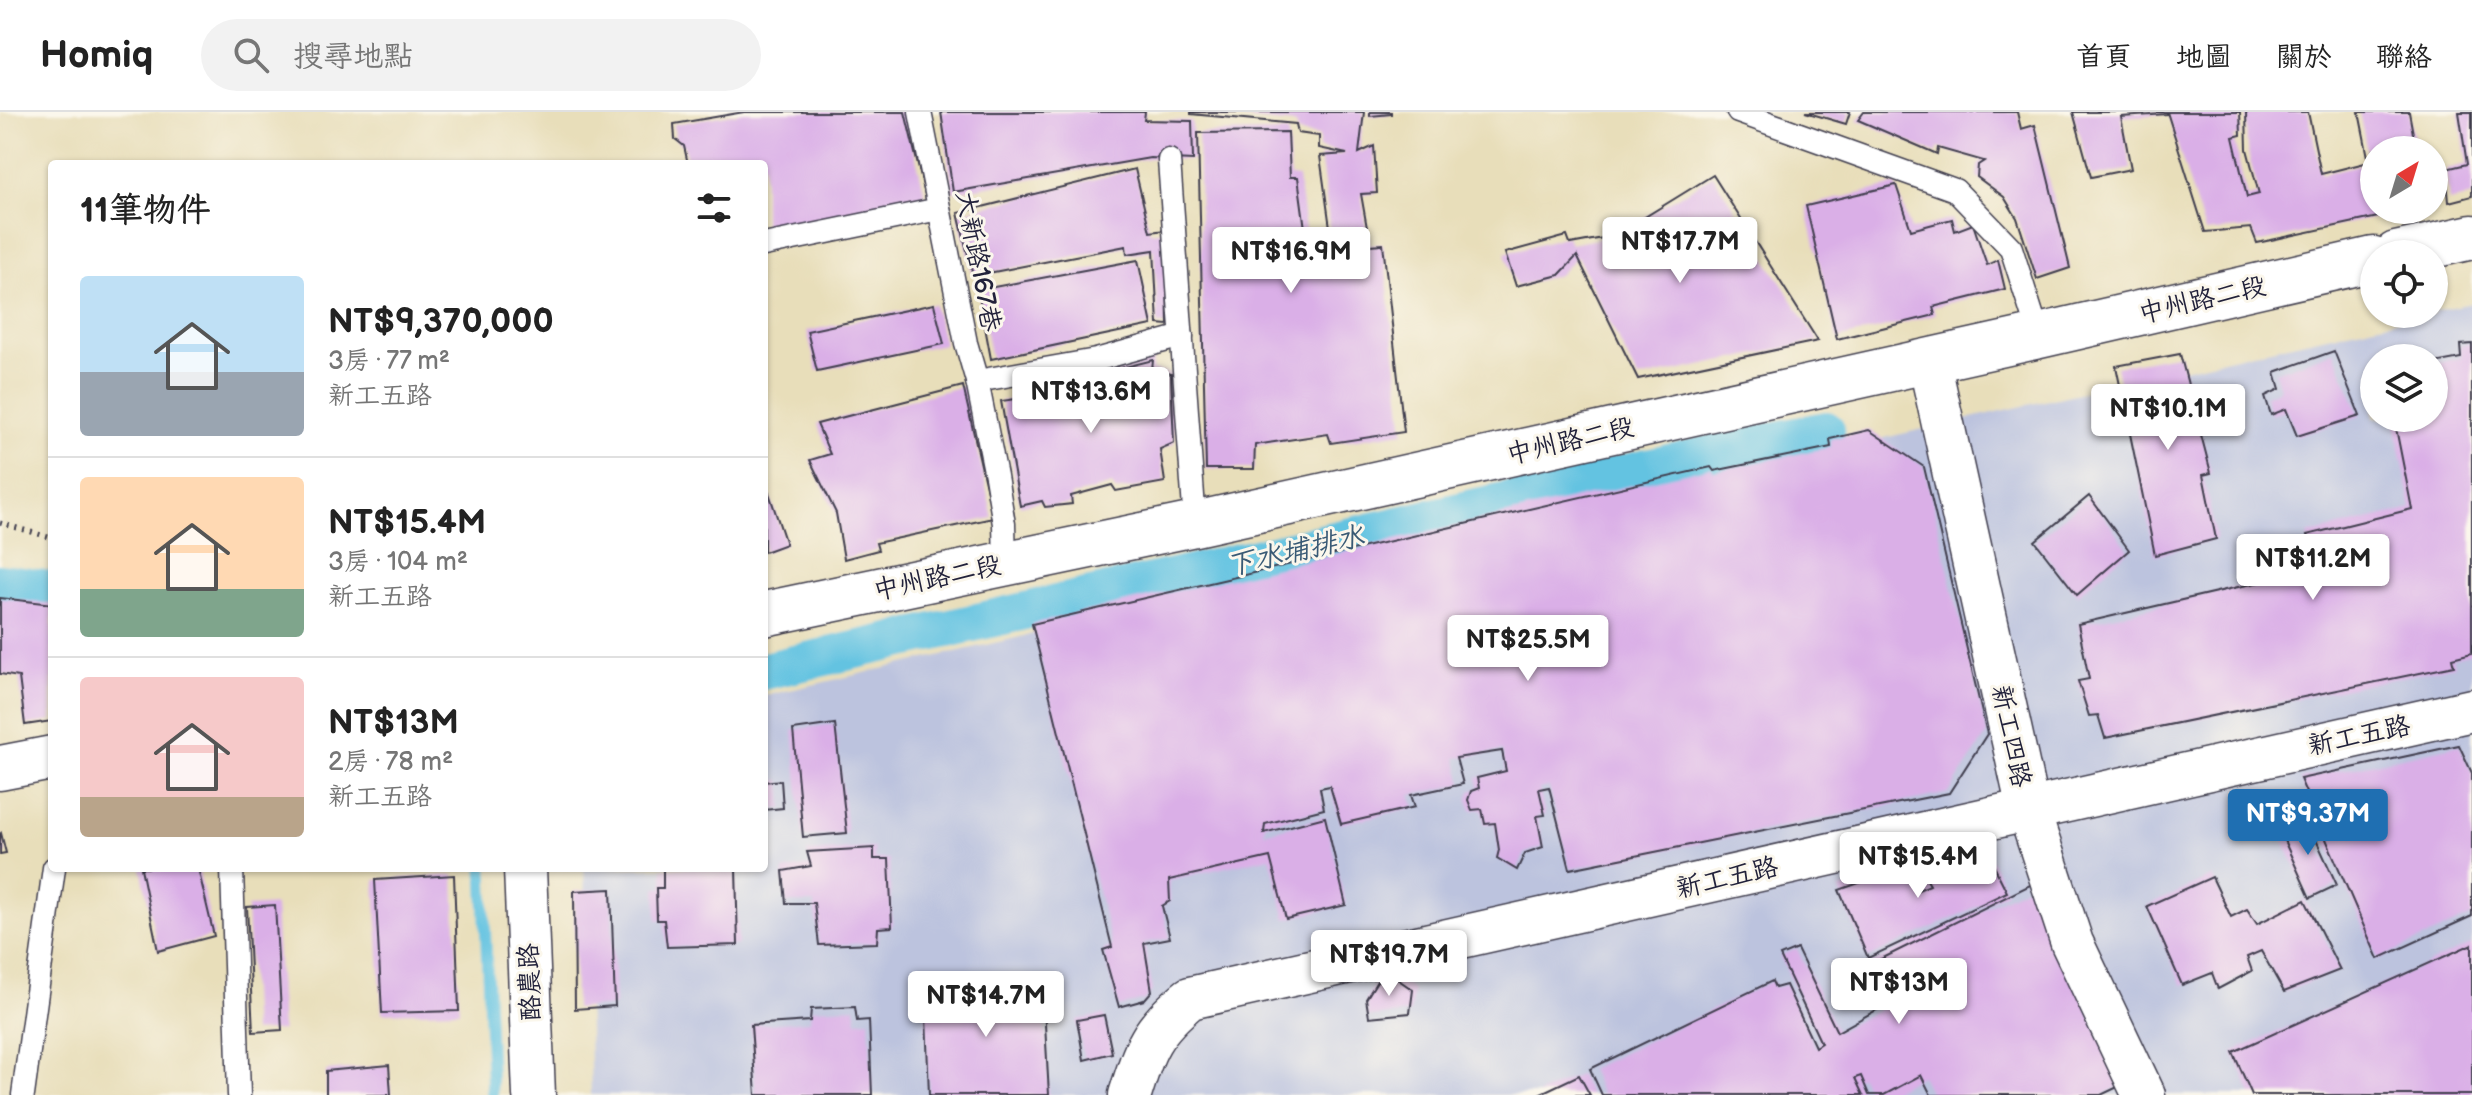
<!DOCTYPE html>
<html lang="zh-TW">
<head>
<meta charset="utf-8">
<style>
  body { margin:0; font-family:"Balsamiq Sans","LXGW WenKai TC",sans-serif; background:#f2f2f2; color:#222; height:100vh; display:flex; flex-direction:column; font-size:30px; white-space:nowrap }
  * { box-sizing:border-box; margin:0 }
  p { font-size:26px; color:#767676 }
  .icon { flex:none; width:44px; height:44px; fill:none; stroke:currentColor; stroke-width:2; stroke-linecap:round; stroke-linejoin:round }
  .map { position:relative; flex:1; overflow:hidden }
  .details { position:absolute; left:48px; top:48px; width:720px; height:712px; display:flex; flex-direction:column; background:#fff; border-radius:8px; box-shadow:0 2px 6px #0004 }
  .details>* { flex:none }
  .needle { width:52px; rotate:38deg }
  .controls { position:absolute; left:2360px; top:24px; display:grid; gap:16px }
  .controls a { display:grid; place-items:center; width:88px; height:88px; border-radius:50%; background:#fff; box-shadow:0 2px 6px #0004; font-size:40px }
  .price { position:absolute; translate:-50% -68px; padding:0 18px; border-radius:8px; background:#fff; color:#222; font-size:26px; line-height:52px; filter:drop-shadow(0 2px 4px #0008) }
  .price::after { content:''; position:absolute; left:50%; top:48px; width:24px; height:18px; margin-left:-12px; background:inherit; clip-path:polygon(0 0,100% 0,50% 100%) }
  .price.selected { background:#1f6fb2; color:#fff }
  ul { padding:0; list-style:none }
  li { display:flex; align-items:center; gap:24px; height:200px; padding:0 32px }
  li+li { border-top:2px solid #e0e0e0 }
  li span { display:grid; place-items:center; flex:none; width:224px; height:160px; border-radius:8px; color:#555 }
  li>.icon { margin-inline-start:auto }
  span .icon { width:96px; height:96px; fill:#fffc; stroke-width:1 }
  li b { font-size:34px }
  h2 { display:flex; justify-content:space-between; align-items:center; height:96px; padding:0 32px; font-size:34px }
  header { display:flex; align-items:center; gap:48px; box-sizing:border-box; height:112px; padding:0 40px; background:#fff; border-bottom:2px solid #e0e0e0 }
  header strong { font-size:38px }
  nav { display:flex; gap:44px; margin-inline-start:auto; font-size:28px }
  .search { width:560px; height:72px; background:#f2f2f2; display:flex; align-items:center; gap:20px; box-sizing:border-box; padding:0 28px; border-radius:44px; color:#767676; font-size:30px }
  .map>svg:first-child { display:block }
</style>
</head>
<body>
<header>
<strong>Homiq</strong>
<div class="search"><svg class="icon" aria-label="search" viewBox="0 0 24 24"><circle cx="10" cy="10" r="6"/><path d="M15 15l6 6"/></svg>搜尋地點</div>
<nav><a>首頁</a><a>地圖</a><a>關於</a><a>聯絡</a></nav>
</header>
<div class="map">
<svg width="2472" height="983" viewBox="0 0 2472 983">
  <rect width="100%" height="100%" fill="#fbf7ec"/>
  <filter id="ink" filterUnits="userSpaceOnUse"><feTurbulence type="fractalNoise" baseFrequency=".0125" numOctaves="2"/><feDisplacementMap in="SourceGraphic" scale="16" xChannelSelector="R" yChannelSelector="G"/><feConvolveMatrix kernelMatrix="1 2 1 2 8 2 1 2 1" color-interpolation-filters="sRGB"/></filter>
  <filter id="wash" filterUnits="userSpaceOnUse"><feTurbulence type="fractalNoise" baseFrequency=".006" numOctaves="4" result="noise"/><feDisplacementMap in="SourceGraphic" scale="32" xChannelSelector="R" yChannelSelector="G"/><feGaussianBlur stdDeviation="1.8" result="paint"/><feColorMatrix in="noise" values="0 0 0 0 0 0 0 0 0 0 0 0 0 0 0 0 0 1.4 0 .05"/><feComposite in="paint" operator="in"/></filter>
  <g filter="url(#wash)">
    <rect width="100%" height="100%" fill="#e8deba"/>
    <path fill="#bcc3de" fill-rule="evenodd" d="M 2472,191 L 2472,983 L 591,983 L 584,756 L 764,756 L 764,584 L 2423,202 L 2434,202 L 2434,199 ZM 2374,246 L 2434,246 L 2434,306 L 2374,306 Z"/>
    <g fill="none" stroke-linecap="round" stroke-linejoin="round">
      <polyline stroke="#63c3e1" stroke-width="11" points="483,756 492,983"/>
      <g stroke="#63c3e1" stroke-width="38">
        <polyline points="0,471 52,478"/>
        <polyline points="764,559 1704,343 1826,318"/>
      </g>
    </g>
    <g id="blocks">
      <g fill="#daafe7">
        <polygon points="744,0 905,0 927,91 764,122 764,52 688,52 684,34 675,27 674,12"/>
        <polygon points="941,0 1145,0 1144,8 1192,9 1193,48 1150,46 953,80"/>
        <polygon points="1191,0 1364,0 1359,41 1374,34 1377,81 1361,82 1370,133 1383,132 1404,320 1331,331 1328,322 1255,333 1254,357 1206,357 1198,21 1288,20 1290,65 1298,65 1308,139 1333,137 1320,44 1347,42 1319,36 1319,24 1298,21 1296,12 1191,2"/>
        <polygon points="1370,0 1391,0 1391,2 1370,4"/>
        <polygon points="1805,0 1850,0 1846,12"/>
        <polygon points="1864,0 2017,0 2021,17 2035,13 2070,156 2037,167 2017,106 2004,85 1977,65 1978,53 1984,49 1938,36 1937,42 1858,8"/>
        <polygon points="2073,0 2167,0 2167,2 2121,5 2131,57 2091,65"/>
        <polygon points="2167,0 2240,0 2241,23 2233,25 2247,85 2259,82 2247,37 2246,0 2308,0 2321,62 2369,50 2359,0 2409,0 2416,38 2374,38 2374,98 2406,99 2257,131 2251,116 2205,120"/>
        <polygon points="2459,0 2472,0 2472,84 2449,90 2446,57 2467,52"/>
        <polygon points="1135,57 1150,120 1166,118 1168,213 1158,212 1154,138 1127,142 1126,134 973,164 958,101"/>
        <polygon points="1713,63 1818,229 1638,267 1577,144 1559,163 1516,174 1505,141 1567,124 1570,132 1614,124"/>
        <polygon points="1896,73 1911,118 1952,107 1955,119 1973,112 1987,153 1998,148 2005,177 1933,195 1935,203 1837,227 1806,94"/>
        <polygon points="1138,148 1152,213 991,247 978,178"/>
        <polygon points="934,192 944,232 817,259 807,219"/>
        <polygon points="2472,232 2472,541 2452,546 2454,554 2105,626 2098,603 2089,604 2078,569 2089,567 2078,512 2316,457 2307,423 2412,397 2394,306 2434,306 2434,251 2461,246 2460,233"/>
        <polygon points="2334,239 2360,304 2297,324 2286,297 2271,303 2265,284 2280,277 2275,260"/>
        <polygon points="2180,242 2211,361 2203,363 2216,427 2155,443 2116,254"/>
        <polygon points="1153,248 1152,258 1171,262 1174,331 1160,337 1165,370 1116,379 1112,373 1071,384 1072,392 1045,395 1042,389 1020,394 1001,289 1045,283 1045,275"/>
        <polygon points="963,274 993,406 876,431 878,438 844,447 836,401 810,348 830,342 817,312"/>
        <polygon points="1869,318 1924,355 1987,622 1949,681 1570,757 1549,675 1539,677 1545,703 1537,704 1543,735 1525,741 1517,758 1497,746 1499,738 1495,711 1485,712 1482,697 1472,698 1468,688 1471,679 1479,676 1477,666 1506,659 1502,639 1456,646 1463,672 1411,683 1415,695 1341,712 1330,674 1320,676 1324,697 1265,712 1264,721 1325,705 1346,793 1286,807 1270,745 1169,768 1170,789 1162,794 1170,826 1144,831 1152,879 1144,888 1119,895 1103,838 1112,835 1032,512 1711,355 1714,359 1831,335 1830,327"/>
        <polygon points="764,366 786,432 764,440"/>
        <polygon points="2089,384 2129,438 2077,483 2035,429"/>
        <polygon points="0,486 52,492 52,609 25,613 19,565 0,562"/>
        <polygon points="835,612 847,721 803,725 793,618"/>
        <polygon points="2459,633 2472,661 2472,804 2378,847 2300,667"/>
        <polygon points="781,668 783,696 764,698 764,670"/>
        <polygon points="2305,704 2337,773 2310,786 2278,715"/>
        <polygon points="1,721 6,741 0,742 0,722"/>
        <polygon points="874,736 874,747 889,747 892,815 878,816 877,831 819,833 814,791 786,791 783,759 811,754 807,740"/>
        <polygon points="1970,741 1976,751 1990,746 2007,780 1868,846 1839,778 1907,754 1916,779 1930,773 1917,751"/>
        <polygon points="141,756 198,756 214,824 158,839"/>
        <polygon points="663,756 736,756 738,833 667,835 664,808 657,808 656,776 663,776"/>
        <polygon points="454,763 459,899 382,901 375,768"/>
        <polygon points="2212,765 2231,805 2247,797 2257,812 2305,788 2340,858 2284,880 2261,839 2247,845 2252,859 2218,877 2212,861 2182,873 2147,794"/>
        <polygon points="2032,772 2122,973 2101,983 1931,983 1921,963 1884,983 1869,983 1861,964 1855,966 1863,983 1602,983 1590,957 1772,869 1775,876 1786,873 1815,935 1821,931 1780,844 1797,837 1837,920 1889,891 1871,852"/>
        <polygon points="611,777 615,894 575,897 574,779"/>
        <polygon points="275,793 282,918 253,920 247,795"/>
        <polygon points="2472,832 2472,983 2252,983 2233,940"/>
        <polygon points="1004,863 1003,878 1043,877 1049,983 929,983 925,878 942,877 941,867"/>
        <polygon points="1393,864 1413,878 1410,901 1369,905 1366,887 1377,869"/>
        <polygon points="855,895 857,909 869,908 872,983 756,983 751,913 810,909 811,897"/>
        <polygon points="1104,903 1112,941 1084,948 1077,908"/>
        <polygon points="389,953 391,983 326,983 326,959"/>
        <polygon points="1579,963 1590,983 1537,983"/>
      </g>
    </g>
  </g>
  <g filter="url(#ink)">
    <use href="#blocks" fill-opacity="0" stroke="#403e4e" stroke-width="2"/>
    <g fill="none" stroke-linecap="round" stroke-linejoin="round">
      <defs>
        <g id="service">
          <polyline points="920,0 966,231 977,269 996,364 1004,412 1005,451"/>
          <polyline points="1738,0 1955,78 2011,136 2039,224"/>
          <polyline points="1169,48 1195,412"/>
          <polyline points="764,133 939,97"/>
          <polyline points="977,269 1096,248 1182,224"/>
          <polyline points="232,756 239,983"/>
          <polyline points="23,983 54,756"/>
        </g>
        <g id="minor">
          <polyline points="1929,249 2028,697 2072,831 2144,983"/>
          <polyline points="525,756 534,983"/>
          <path d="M 1130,983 C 1145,935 1150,919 1190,886 L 2472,598"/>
        </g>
        <g id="tertiary">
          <polyline points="2396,142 2472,125"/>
          <polyline points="764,502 1195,412 2039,224 2374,147"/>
          <polyline points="0,656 52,646"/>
        </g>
      </defs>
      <use href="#service" stroke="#403e4e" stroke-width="25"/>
      <use href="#minor" stroke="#403e4e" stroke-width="45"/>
      <use href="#tertiary" stroke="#403e4e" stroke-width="47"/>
      <polyline stroke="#403e4e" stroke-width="5" stroke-dasharray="2 6" stroke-linecap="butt" points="0,411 52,426"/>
      <use href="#service" stroke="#fff" stroke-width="22"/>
      <use href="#minor" stroke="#fff" stroke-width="42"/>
      <use href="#tertiary" stroke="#fff" stroke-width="44"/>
    </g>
  </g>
  <g text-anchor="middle" stroke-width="6" stroke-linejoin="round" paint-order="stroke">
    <g font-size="26" fill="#22223b" stroke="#fbf7ec">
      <text transform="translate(979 149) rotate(79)" y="9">大新路167巷</text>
      <text transform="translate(2202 187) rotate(-13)" y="9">中州路二段</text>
      <text transform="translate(1570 328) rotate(-13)" y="9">中州路二段</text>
      <text transform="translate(937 465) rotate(-12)" y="9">中州路二段</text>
      <text transform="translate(2359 623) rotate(-12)" y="9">新工五路</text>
      <text transform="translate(2012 624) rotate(78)" y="9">新工四路</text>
      <text transform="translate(1727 765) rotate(-13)" y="9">新工五路</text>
      <text transform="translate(529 870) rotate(-92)" y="9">酪農路</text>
    </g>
    <g font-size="28" font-style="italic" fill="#395a75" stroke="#fbf7ec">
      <text transform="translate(1295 438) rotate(-13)" y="10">下水埔排水</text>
    </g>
  </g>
</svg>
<div class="controls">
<a><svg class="needle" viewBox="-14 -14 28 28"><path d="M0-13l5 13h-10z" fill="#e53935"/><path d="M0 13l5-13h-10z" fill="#767676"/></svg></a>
<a><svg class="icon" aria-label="locate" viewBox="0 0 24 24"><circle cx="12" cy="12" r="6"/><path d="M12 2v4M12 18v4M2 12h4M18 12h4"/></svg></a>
<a><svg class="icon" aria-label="layers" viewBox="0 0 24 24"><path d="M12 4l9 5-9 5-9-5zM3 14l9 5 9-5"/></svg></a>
</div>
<b class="price" style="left:1680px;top:173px">NT$17.7M</b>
<b class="price" style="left:1291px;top:183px">NT$16.9M</b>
<b class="price" style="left:1091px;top:323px">NT$13.6M</b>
<b class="price" style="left:2168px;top:340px">NT$10.1M</b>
<b class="price" style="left:2313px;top:490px">NT$11.2M</b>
<b class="price" style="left:1528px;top:571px">NT$25.5M</b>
<b class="price selected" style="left:2308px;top:745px">NT$9.37M</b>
<b class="price" style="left:1918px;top:788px">NT$15.4M</b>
<b class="price" style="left:1389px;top:886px">NT$19.7M</b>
<b class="price" style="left:1899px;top:914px">NT$13M</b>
<b class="price" style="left:986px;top:927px">NT$14.7M</b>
<section class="details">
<h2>11筆物件<svg class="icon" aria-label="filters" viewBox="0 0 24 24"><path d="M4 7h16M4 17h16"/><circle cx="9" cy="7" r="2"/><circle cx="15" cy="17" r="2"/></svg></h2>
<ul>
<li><span style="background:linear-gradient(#bfe0f5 60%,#9aa5b1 0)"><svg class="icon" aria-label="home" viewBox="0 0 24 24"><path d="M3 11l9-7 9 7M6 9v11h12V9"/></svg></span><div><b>NT$9,370,000</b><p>3房 · 77 m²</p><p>新工五路</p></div></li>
<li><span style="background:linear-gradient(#ffd9b3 70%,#7fa58c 0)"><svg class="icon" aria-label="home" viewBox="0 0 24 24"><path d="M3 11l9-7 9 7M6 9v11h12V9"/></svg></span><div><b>NT$15.4M</b><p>3房 · 104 m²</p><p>新工五路</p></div></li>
<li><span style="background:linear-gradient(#f6c9c9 75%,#b9a48a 0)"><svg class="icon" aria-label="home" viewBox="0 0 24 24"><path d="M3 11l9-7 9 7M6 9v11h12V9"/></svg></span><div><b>NT$13M</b><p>2房 · 78 m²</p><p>新工五路</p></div></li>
</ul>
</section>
</div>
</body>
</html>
